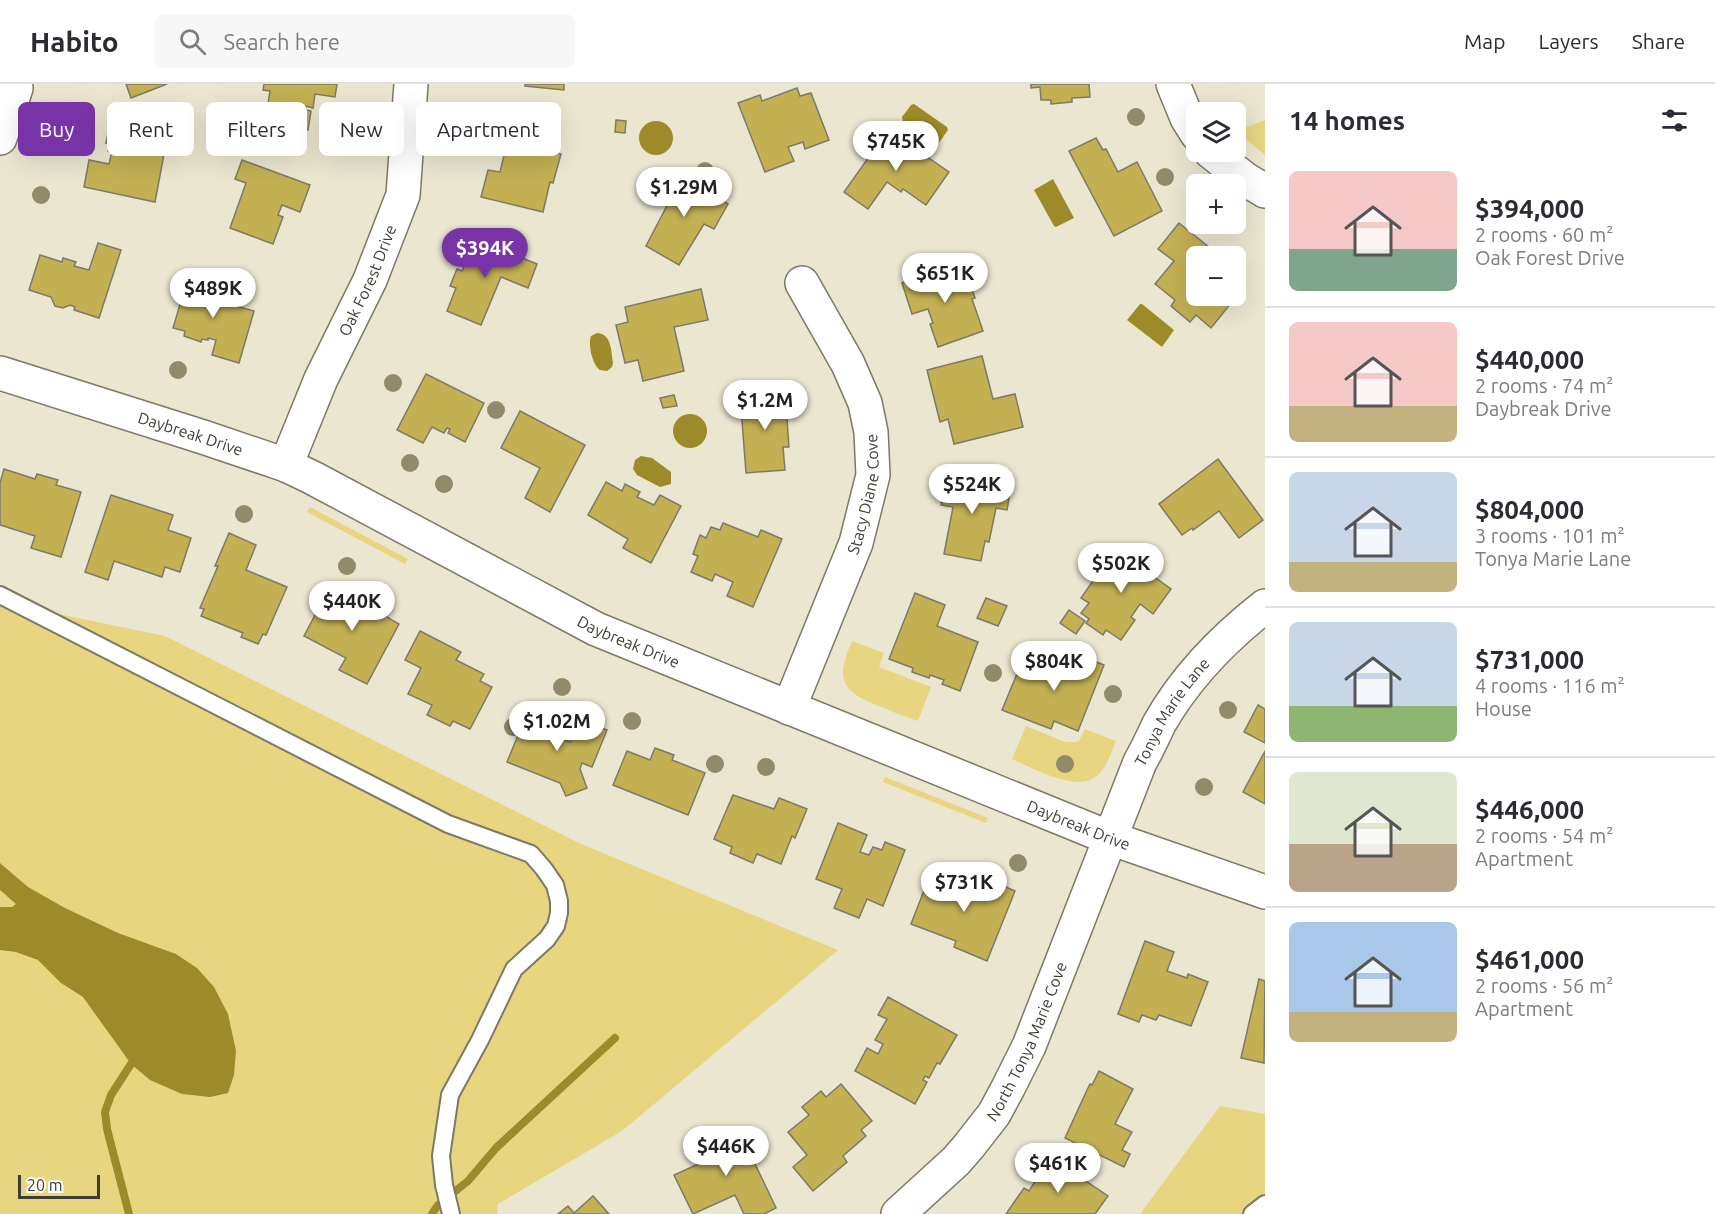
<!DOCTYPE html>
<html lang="en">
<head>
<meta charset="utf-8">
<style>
  body { margin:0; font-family:Ubuntu,sans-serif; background:#f7f7f7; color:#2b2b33; height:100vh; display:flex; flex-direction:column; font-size:22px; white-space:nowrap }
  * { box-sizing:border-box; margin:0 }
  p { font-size:20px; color:#7c7c81 }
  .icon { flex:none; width:33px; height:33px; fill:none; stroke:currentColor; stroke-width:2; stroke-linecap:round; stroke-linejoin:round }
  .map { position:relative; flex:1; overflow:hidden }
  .drawer { display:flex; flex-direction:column; background:#fff; width:450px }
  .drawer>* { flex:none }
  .hud { position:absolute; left:18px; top:18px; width:570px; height:54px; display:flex; gap:12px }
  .fabs { position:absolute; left:1186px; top:18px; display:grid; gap:12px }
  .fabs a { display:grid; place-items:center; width:60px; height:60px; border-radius:9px; background:#fff; box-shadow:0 6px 24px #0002; font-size:30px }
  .scale { position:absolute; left:18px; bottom:15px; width:82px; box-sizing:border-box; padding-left:6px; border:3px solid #3e3d34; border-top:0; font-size:16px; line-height:21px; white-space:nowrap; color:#3e3d34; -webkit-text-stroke:4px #fff; paint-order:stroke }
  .price { position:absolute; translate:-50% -51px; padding:0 14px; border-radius:21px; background:#fff; color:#222; font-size:20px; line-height:39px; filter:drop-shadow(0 2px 3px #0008) }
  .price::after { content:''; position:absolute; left:50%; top:36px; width:18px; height:14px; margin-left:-9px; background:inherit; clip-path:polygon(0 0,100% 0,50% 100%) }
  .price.selected { background:#7833a6; color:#fff }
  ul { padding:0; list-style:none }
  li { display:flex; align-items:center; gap:18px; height:150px; padding:0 24px }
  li+li { border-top:2px solid #e1e1e2 }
  li span { display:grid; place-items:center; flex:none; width:168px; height:120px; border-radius:9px; color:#555 }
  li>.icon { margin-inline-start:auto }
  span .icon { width:72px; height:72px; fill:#fffc; stroke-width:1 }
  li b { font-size:26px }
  h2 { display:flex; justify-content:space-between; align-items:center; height:72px; padding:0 24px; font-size:26px }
  .pill { padding:0 21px; border-radius:9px; background:#fff; box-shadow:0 6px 24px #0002; font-size:21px; line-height:54px }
  .pill.selected { background:#7833a6; color:#fff }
  header { display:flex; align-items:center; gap:36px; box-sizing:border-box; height:84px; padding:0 30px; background:#fff; border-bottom:2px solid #e1e1e2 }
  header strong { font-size:28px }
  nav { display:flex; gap:33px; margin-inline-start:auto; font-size:21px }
  .search { width:420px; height:54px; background:#f7f7f7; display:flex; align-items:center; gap:15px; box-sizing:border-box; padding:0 21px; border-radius:9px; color:#7c7c81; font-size:22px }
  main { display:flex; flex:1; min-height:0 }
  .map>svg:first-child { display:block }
</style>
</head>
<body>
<header>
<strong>Habito</strong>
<div class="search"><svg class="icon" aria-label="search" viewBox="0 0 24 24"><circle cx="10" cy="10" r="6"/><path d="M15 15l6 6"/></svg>Search here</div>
<nav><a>Map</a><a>Layers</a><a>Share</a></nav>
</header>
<main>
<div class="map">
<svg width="1265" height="1130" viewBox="0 0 1265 1130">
  <rect width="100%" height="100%" fill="#eae6d0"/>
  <g fill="#e7d67f">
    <polygon points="1265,36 1265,71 1236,47"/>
    <polygon points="310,423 408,475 405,480 307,428"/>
    <polygon points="0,518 165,552 581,760 838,866 622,1047 498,1120 497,1130 0,1130"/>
    <path d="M 852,557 L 884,569 L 879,583 L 931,603 L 918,637 C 903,632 888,626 874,620 C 837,605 838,590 852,557 Z"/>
    <path d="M 1026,642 L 1065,658 L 1076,658 L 1079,657 L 1085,645 L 1116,657 C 1111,669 1107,682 1098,691 C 1078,710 1033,684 1012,675 Z"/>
    <polygon points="885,693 988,734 986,739 883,698"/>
    <polygon points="1220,1022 1265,1030 1265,1130 1140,1130"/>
  </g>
  <g fill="#9d8b2a">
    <polygon points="914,20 947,43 948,46 938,60 903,38 902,33 911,21"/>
    <circle cx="656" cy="54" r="17"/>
    <polygon points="1053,95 1074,134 1056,143 1054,142 1034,106"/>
    <polygon points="1140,220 1142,220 1174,246 1162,263 1127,236"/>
    <path d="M 597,249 C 612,250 611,267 613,279 L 612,283 L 607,287 L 600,286 C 592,280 588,261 591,252 Z"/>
    <circle cx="690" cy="347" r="17"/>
    <polygon points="641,372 652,374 671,388 671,400 660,403 637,391 633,385 635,376"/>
    <polygon points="0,779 28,803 65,824 118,849 176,870 197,884 214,903 228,930 236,967 234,991 228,1009 210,1013 182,1010 150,996 131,980 83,913 61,899 38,876 16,868 0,866 0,823 12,823 16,820 0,806"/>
  </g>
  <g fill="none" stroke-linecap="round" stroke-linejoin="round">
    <g stroke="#9d8b2a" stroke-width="8">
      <polyline points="129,1130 107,1045 105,1028 111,1011 131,980"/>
      <polyline points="432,1130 438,1121 468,1097 496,1064 615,954"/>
    </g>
  </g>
  <g fill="#c2b053" stroke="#7d7a66" stroke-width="1.5">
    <polygon points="126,0 167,0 131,14"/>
    <polygon points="264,0 337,0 335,13 315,10 313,24 306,22 306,26 311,27 308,46 265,39 270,7 263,6"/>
    <polygon points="525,0 564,0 564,6 525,2"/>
    <polygon points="1031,0 1089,0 1090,13 1072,14 1072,18 1051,20 1051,16 1041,16 1040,3 1031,4"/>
    <polygon points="797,4 800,12 811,9 829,56 805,65 803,58 788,63 794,77 765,88 738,19 760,11 762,17"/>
    <polygon points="616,36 626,37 625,49 615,48"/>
    <polygon points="110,39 157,49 155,62 165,65 155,118 84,103 89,76 109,80 112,67 108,67 110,60 106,59"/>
    <polygon points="526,44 546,49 545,55 555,57 552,68 561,70 553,99 550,98 543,128 481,113 488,86 500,88 510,47 524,50"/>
    <polygon points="888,46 949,88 926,121 903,105 901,108 887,98 868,125 844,108"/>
    <polygon points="1096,54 1103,66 1106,65 1118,88 1137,78 1162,127 1114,152 1069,67"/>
    <polygon points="242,76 310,101 300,128 282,121 278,131 283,133 273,160 230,144 246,99 235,95"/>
    <polygon points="673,88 728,120 714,145 704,140 679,181 646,162 671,114 661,108"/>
    <polygon points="1179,139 1210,164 1204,172 1197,172 1197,212 1236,212 1236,204 1240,208 1211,244 1196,231 1190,238 1171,222 1175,216 1155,200 1174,177 1158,165"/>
    <polygon points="471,153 537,180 528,204 501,193 481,241 447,227 456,204 450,202 457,185 462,187 465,180 461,178"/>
    <polygon points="98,159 121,166 99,234 74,226 75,223 70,221 63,224 55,222 51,213 29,206 40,171 62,178 63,174 76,178 74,182 89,186"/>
    <polygon points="959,179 966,198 969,196 975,214 972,215 983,247 938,263 930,240 933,239 928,225 912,230 902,199"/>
    <polygon points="190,187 212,193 206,214 254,227 239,279 212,271 216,256 208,254 208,256 202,255 201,258 184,252 185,247 173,244"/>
    <polygon points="701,205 708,236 674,243 684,287 643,297 638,276 625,279 616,241 628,238 625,223"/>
    <polygon points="982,272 993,315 1015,310 1023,343 954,360 948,335 940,338 927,286"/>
    <polygon points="426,290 484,319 465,358 448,349 450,345 447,344 444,349 432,343 423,359 397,346"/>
    <polygon points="785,308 789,363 783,363 785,386 746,389 740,311"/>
    <polygon points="674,311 677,322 663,324 660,314"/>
    <polygon points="520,327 585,361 550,428 525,414 540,384 501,364"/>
    <polygon points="1218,375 1263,436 1239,454 1219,427 1193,446 1192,444 1182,451 1159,420"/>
    <polygon points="4,385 35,395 37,390 58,396 56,401 81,408 61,473 31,464 35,452 0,441 0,399"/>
    <polygon points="947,391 1011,403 1007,426 996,424 989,458 985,457 981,477 944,470 953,423 941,421"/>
    <polygon points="606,398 622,407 625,400 640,408 637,413 654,421 660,411 681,422 651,479 623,464 628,455 588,431"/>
    <polygon points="111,411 173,431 168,446 191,454 180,488 165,483 162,493 114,477 108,496 85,488"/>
    <polygon points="723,439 758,453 761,446 782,455 753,523 727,512 733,498 715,490 712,497 691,488 698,472 693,470 700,451 706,454 711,443 720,446"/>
    <polygon points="229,449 256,461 246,486 287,503 266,551 263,550 258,560 241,553 243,549 201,532 204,525 200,524 218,482 215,482"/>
    <polygon points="1111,462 1171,505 1153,530 1140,520 1131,533 1135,536 1121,556 1106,546 1103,551 1086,539 1089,535 1081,529 1089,519 1081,514 1102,484 1097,481"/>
    <polygon points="332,499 351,509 349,513 358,518 360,515 379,525 378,528 399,540 367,600 339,586 346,574 304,552"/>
    <polygon points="915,509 945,521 937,542 978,558 960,607 942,600 944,596 930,591 929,594 912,588 913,584 889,575"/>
    <polygon points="986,514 1007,522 998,542 977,534"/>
    <polygon points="1069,526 1085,537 1076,550 1060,539"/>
    <polygon points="420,547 461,568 456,576 484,590 480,597 492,603 470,645 453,637 450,642 427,631 432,621 408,610 421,584 405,576"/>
    <polygon points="1073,569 1104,581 1078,647 1054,637 1051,645 1002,626 1024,573 1065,589"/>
    <polygon points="1258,621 1265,625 1265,659 1244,648"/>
    <polygon points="526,632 561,647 558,653 570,658 579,635 607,646 592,683 582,679 580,685 587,704 566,712 560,699 507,678"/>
    <polygon points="655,664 674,671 672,676 705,689 688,731 613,701 627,667 650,676"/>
    <polygon points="1265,667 1265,720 1243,708"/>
    <polygon points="733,711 774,725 779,714 807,725 795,754 792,752 781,780 757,770 753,779 730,769 732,763 714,755"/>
    <polygon points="838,739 867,751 860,768 869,771 873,763 882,766 885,758 905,766 883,822 867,815 859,834 834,824 842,805 816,795"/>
    <polygon points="941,786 965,794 962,801 970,804 968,808 978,812 984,798 993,802 994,798 1015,807 987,877 954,863 956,857 911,840 930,791 938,794"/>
    <polygon points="1145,857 1174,868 1167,887 1187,894 1188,890 1208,898 1191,942 1159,931 1156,936 1142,931 1139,938 1118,930"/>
    <polygon points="1259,895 1265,897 1264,979 1241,974"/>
    <polygon points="888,913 957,951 940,980 937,979 929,994 925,992 923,996 927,998 915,1020 855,987 867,964 878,970 883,960 875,956 887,935 878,931"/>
    <polygon points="1099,987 1133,1005 1115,1040 1132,1048 1122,1066 1130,1070 1124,1083 1065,1054 1087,1006 1090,1000 1092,1001"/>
    <polygon points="841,1000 872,1037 861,1046 866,1052 843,1072 847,1078 813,1107 793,1083 807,1071 788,1048 809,1031 802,1023 821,1007 826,1013"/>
    <polygon points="738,1044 776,1124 764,1130 744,1130 735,1111 693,1130 674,1091 707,1076 701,1061"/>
    <polygon points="1053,1075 1108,1112 1095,1130 1006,1130 1024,1104 1029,1107 1038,1093 1035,1091 1045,1076 1050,1080"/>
    <polygon points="593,1112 609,1130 558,1130 568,1122 574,1129"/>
  </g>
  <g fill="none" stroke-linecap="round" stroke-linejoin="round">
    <defs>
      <g id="lane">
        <polyline points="0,511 448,740 531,770 544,785 555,801 559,817 559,829 556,842 547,855 514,885 480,956 450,1011 441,1072 444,1101 451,1130"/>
        <polyline points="1252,1130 1265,1120"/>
      </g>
      <g id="street">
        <polyline points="1173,0 1187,34 1197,50"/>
        <polyline points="0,54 16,4"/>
        <polyline points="1211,68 1245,95 1265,107"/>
        <path id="s1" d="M 0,289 L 203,353 L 286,381 L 313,394 L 596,545 L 1110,754 L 1265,808"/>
        <path id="s2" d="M 286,381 L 321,295 L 370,196 L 403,111 L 411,0"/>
        <path id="s3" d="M 789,624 L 856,459 L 873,391 L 871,348 L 865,319 L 848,280 L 802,199"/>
        <path id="s4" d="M 898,1130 L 956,1077 L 969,1062 L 994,1030 L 1008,1004 L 1029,962 L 1140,678 C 1147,666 1153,653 1159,640 C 1185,594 1224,554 1265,522"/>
      </g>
    </defs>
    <use href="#lane" stroke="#7c7965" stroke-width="20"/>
    <use href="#street" stroke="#7c7965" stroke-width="36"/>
    <use href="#lane" stroke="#fff" stroke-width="16"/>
    <use href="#street" stroke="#fff" stroke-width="33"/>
  </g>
  <g fill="#918b6b">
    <circle cx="1136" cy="33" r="9"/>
    <circle cx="705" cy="87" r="9"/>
    <circle cx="1165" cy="93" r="9"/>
    <circle cx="41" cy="111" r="9"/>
    <circle cx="178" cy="286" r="9"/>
    <circle cx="393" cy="299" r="9"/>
    <circle cx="496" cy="326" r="9"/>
    <circle cx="410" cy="379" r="9"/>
    <circle cx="444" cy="400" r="9"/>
    <circle cx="244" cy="430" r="9"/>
    <circle cx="347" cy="482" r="9"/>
    <circle cx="993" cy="589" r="9"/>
    <circle cx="562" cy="603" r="9"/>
    <circle cx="1113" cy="610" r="9"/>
    <circle cx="1228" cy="626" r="9"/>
    <circle cx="632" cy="637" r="9"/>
    <circle cx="513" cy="643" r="9"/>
    <circle cx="715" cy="680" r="9"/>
    <circle cx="1065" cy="680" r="9"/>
    <circle cx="766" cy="683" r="9"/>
    <circle cx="1204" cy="703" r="9"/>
    <circle cx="1018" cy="779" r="9"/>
  </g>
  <g text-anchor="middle" stroke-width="5" stroke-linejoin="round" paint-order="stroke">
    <g font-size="16" fill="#3e3d34" stroke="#fff">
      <text dy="6" stroke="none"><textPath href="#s2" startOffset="202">Oak Forest Drive</textPath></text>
      <text dy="6" stroke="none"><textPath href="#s1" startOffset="200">Daybreak Drive</textPath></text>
      <text dy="6" stroke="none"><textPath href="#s3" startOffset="228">Stacy Diane Cove</textPath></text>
      <text dy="6" stroke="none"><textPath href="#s1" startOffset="686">Daybreak Drive</textPath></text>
      <text dy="6" stroke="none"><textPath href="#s4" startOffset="580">Tonya Marie Lane</textPath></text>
      <text dy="6" stroke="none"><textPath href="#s1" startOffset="1172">Daybreak Drive</textPath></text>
      <text dy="6" stroke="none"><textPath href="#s4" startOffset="219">North Tonya Marie Cove</textPath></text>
    </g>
  </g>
</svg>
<div class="fabs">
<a><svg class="icon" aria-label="layers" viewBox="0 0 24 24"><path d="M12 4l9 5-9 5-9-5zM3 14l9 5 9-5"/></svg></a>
<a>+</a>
<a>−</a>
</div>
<div class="scale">20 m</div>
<b class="price" style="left:896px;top:88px">$745K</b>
<b class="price" style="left:684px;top:134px">$1.29M</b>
<b class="price selected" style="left:485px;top:195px">$394K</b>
<b class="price" style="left:945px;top:220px">$651K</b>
<b class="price" style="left:213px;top:235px">$489K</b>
<b class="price" style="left:765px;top:347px">$1.2M</b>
<b class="price" style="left:972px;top:431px">$524K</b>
<b class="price" style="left:1121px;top:510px">$502K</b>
<b class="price" style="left:352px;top:548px">$440K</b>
<b class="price" style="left:1054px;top:608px">$804K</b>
<b class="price" style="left:557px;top:668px">$1.02M</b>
<b class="price" style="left:964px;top:829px">$731K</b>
<b class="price" style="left:726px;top:1093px">$446K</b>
<b class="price" style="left:1058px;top:1110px">$461K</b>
<div class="hud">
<a class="pill selected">Buy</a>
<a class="pill">Rent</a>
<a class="pill">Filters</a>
<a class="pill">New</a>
<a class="pill">Apartment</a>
</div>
</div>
<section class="drawer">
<h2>14 homes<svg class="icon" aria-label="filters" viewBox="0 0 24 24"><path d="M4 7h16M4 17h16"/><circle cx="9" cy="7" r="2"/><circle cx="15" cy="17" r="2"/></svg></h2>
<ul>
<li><span style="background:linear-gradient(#f6c9c9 65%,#7fa58c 0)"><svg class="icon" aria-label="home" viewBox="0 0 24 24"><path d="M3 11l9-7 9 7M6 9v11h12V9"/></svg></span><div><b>$394,000</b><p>2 rooms · 60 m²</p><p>Oak Forest Drive</p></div></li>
<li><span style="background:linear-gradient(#f6c9c9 70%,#c2b280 0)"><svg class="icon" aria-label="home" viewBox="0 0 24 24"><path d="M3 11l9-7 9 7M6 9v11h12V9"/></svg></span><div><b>$440,000</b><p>2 rooms · 74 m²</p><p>Daybreak Drive</p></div></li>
<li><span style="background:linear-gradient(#c9d6e8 75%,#c2b280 0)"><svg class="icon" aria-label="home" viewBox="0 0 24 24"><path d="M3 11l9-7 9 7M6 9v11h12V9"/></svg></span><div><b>$804,000</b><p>3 rooms · 101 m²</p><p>Tonya Marie Lane</p></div></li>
<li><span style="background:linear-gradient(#c9d6e8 70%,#8fb573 0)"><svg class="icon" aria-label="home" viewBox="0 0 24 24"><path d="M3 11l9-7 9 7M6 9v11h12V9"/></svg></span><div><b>$731,000</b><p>4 rooms · 116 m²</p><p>House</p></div></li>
<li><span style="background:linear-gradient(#dfe7d0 60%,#b9a48a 0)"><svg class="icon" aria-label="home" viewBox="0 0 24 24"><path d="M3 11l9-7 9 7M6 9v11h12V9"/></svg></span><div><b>$446,000</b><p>2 rooms · 54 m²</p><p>Apartment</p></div></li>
<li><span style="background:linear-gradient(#a9c7e8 75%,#c2b280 0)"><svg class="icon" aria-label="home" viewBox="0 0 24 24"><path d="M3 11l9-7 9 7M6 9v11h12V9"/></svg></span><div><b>$461,000</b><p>2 rooms · 56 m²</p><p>Apartment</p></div></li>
</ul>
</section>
</main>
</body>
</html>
